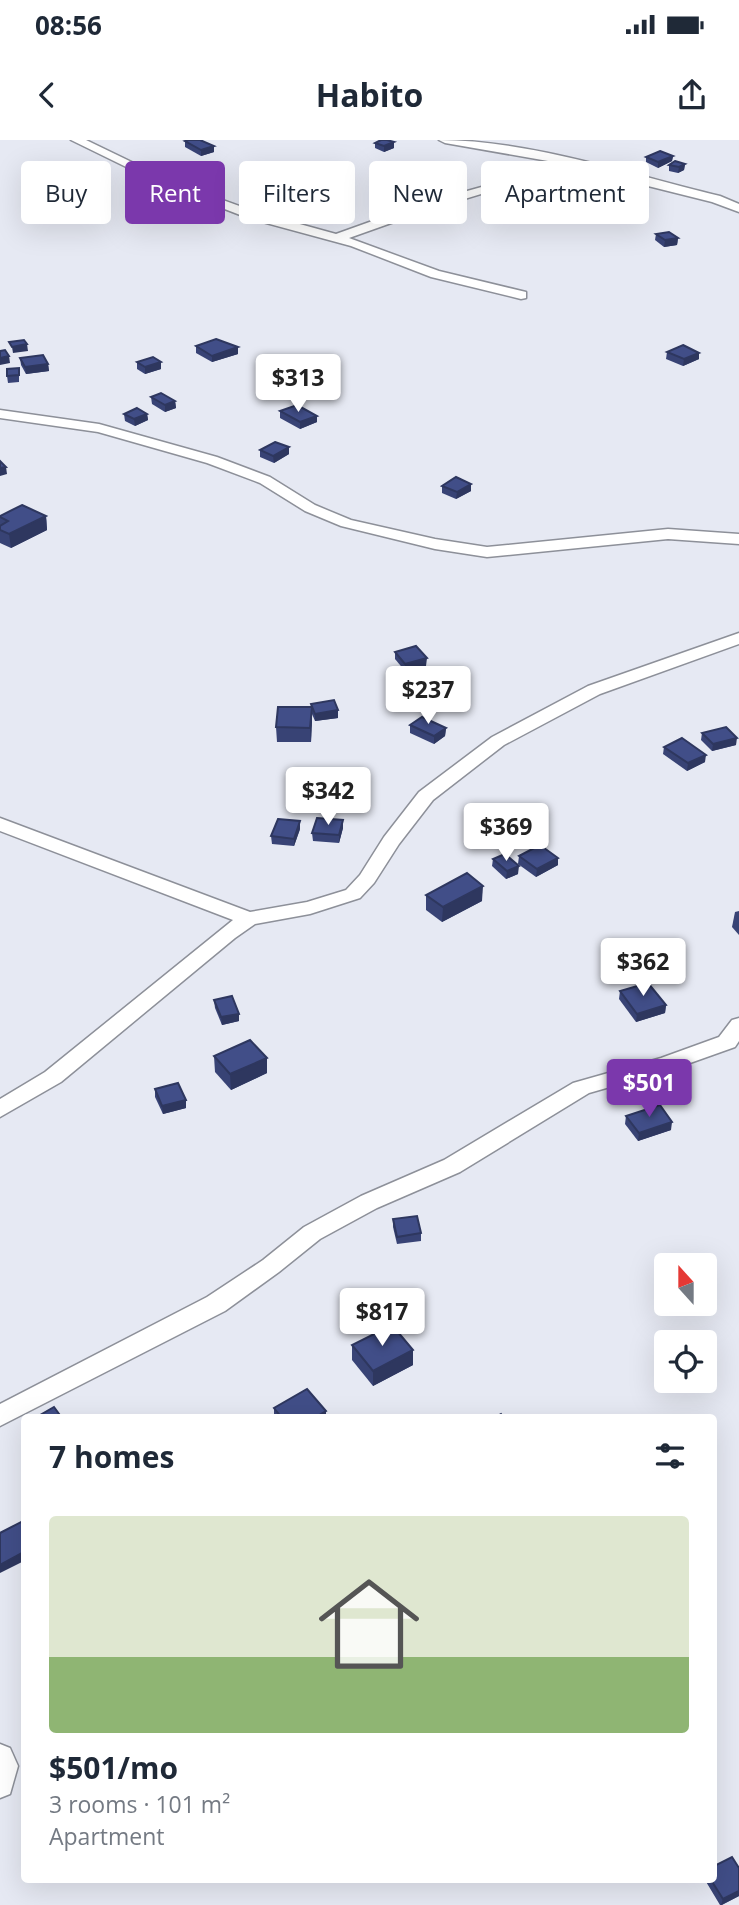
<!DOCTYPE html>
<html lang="en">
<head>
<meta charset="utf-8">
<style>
  body { margin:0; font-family:"Open Sans",sans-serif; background:#f6f6f7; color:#1f2937; height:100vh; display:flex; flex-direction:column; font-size:26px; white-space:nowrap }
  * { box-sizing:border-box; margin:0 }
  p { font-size:23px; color:#747a83 }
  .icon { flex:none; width:38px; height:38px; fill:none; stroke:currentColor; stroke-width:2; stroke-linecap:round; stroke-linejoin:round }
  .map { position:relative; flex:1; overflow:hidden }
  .drawer { position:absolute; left:21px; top:1274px; width:696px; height:469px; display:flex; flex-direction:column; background:#fff; border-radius:7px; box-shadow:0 7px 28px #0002 }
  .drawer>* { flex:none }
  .banner { position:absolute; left:21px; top:21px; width:698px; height:63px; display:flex; gap:14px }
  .needle { width:46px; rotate:339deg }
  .fabs { position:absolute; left:654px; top:1113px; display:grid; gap:14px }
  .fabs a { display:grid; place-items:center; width:63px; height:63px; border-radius:7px; background:#fff; box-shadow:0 7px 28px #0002; font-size:35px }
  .price { position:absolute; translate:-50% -60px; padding:0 16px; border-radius:7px; background:#fff; color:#222; font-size:23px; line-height:46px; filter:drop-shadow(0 2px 4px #0008) }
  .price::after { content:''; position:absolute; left:50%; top:42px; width:21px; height:16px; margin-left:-10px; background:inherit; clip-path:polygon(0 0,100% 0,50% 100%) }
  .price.active { background:#7b38ac; color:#fff }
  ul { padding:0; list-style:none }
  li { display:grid; align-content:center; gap:14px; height:371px; padding:0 28px }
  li+li { border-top:2px solid #e0e1e3 }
  li span { display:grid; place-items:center; height:217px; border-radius:7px; color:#555 }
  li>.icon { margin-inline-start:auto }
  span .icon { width:126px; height:126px; fill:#fffc; stroke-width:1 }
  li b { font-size:30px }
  h2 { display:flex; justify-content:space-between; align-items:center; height:84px; padding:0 28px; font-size:30px }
  .pill { padding:0 24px; border-radius:7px; background:#fff; box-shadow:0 7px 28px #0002; font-size:24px; line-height:63px }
  .pill.active { background:#7b38ac; color:#fff }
  .status { display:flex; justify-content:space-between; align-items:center; height:49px; padding:0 35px; background:#fff; direction:ltr }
  .status svg { height:19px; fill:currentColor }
  header { display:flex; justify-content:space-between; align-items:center; height:91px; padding:0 28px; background:#fff; font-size:32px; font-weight:700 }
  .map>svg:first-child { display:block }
</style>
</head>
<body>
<div class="status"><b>08:56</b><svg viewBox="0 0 49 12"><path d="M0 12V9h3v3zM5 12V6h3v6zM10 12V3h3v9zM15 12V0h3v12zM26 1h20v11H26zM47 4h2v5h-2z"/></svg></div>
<header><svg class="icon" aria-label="back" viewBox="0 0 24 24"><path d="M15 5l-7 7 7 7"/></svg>Habito<svg class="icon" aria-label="share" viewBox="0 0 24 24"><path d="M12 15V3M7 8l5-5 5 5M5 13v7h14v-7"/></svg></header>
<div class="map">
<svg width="739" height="1765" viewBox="0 0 739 1765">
  <rect width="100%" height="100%" fill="#e6e9f3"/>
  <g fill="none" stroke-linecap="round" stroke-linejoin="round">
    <defs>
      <g id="street">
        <path d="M 71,0 L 86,0 L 173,42 L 256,72 L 336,94 L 417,65 L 503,41 L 548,21 L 445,3 L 439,0 C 528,0 633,35 720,56 L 739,64 L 739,72 L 712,62 L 560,24 L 511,45 L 425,71 L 349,98 L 439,131 L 526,152 L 526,158 L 521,159 L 431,137 L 351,106 L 248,78 L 165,46 Z"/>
        <polygon points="0,270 99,284 217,317 270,337 315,365 351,380 435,399 487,407 668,389 739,394 739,404 668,399 487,417 435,409 341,386 305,371 260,343 207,323 98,292 0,278"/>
        <polygon points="739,493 739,504 600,554 504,605 433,660 399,704 374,743 360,758 310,774 255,784 235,798 61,942 0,977 0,959 45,932 233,780 0,691 0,678 250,772 307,762 346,750 360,735 384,697 419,652 492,597 588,546"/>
        <polygon points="739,878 739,901 735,907 676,928 589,953 460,1032 377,1068 320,1099 279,1132 225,1171 0,1286 0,1264 207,1157 263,1120 304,1087 361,1056 444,1020 573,943 661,918 719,897 732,880"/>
        <polygon points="0,1604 10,1608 18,1626 10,1654 0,1658"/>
      </g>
    </defs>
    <use href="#street" stroke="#8d9099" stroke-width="3"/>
    <use href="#street" fill="#fff" fill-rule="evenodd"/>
  </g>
  <g fill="#384375">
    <polygon points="185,1 214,12 201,16 185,7"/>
    <polygon points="394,2 394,8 384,12 375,8 375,3"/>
    <polygon points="673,16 672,21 658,28 646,22 646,17"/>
    <polygon points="685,24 684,30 678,33 669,31 669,25"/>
    <polygon points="575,48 598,58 585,60 584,62 568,66 559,58 560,52 575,51"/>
    <polygon points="528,56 528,62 518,67 506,63 506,57"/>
    <polygon points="656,94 678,98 677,105 664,107 655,100"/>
    <polygon points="196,206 238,207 238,214 212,222 196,213"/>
    <polygon points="667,212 699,213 699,219 683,226 666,219"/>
    <polygon points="20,218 48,224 49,231 26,234 21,225"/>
    <polygon points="137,222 161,229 145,234 137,229"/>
    <polygon points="19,235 19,242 8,243 7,236"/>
    <polygon points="151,257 175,261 176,268 165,272 152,264"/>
    <polygon points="280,271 317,276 317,282 300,289 280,278"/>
    <polygon points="124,274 147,274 148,280 135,286 125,281"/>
    <polygon points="289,307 289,314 274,323 260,317 260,310"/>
    <polygon points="442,346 471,351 456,359 442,353"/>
    <polygon points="0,376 46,376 47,390 11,408 0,403"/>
    <polygon points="395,512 426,526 405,531 395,519"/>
    <polygon points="311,564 338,570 338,578 315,581 312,574 311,602 277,602 276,587 311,567"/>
    <polygon points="410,585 446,588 445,596 434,604 410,593"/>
    <polygon points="702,593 736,605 712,611 701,600"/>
    <polygon points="664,607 705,622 687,631 663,614"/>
    <polygon points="343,680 343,688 339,703 313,701 312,693"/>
    <polygon points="300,689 294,706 272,704 271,696"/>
    <polygon points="519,716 558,718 558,725 536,737 518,724"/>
    <polygon points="493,719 518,734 506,739 492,726"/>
    <polygon points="426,755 482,761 442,782 426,770"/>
    <polygon points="739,771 739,795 732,787 735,772"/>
    <polygon points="620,851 666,865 665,873 636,882 619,859"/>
    <polygon points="214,860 239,881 222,885 215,868"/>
    <polygon points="214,916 267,933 231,950 215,932"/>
    <polygon points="155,949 186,968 163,974 155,957"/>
    <polygon points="626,976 671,990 638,1001 625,984"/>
    <polygon points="393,1079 421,1093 421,1101 397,1104 393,1087"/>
    <polygon points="352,1205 413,1225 373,1246 352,1220"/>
    <polygon points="274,1268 326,1278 276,1278 274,1275"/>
    <polygon points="24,1283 24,1300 21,1285"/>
    <polygon points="739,1728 739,1756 722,1765 720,1765 705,1740 714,1740"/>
  </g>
  <g fill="#2e375f">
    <polygon points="394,2 394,8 384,12 384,6"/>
    <polygon points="214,6 214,12 201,16 201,10"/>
    <polygon points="673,16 672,21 658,28 658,22"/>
    <polygon points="685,24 684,30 678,33 679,27"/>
    <polygon points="599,51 598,58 585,60 585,54"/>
    <polygon points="528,56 528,62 518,67 518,61"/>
    <polygon points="585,56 584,62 568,66 569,60"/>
    <polygon points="678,98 677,105 664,107 665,100"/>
    <polygon points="27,204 28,211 13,213 12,207"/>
    <polygon points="238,207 238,214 212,222 212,216"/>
    <polygon points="699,213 699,219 683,226 684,219"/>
    <polygon points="9,216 10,223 0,225 0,218"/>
    <polygon points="161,222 161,229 145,234 145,227"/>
    <polygon points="48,224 49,231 26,234 25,227"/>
    <polygon points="175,261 176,268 165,272 165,265"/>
    <polygon points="147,274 148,280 135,286 134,279"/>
    <polygon points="317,276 317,282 300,289 300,282"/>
    <polygon points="289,307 289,314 274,323 273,316"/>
    <polygon points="6,327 7,334 0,336 0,328"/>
    <polygon points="471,344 471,351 456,359 457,352"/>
    <polygon points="46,376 47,390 11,408 9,394"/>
    <polygon points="427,518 426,526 405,531 405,524"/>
    <polygon points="312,567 312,582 311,602 310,588"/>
    <polygon points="338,570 338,578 315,581 315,574"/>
    <polygon points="446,588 445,596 434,604 434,596"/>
    <polygon points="737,598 736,605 712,611 713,604"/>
    <polygon points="706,615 705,622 687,631 688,623"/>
    <polygon points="343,680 343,688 339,703 339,695"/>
    <polygon points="300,681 300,689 294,706 294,699"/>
    <polygon points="558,718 558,725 536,737 537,729"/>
    <polygon points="519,726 518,734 506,739 507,731"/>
    <polygon points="483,746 482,761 442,782 443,767"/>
    <polygon points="666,865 665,873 636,882 637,874"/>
    <polygon points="239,874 239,881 222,885 221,877"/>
    <polygon points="267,918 267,933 231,950 230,934"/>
    <polygon points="186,960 186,968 163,974 162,966"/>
    <polygon points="672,982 671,990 638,1001 639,993"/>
    <polygon points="413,1210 413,1225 373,1246 373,1231"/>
    <polygon points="326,1271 326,1278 314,1278"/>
    <polygon points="24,1412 24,1421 0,1433 0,1425"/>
    <polygon points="739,1751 739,1756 721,1765 723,1759"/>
  </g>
  <g fill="#414e88" stroke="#2e375f" stroke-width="2">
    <polygon points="189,0 200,0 214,6 201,10 185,1"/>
    <polygon points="381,0 387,0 394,2 384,6 375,3"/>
    <polygon points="660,11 673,16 658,22 646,17"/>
    <polygon points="675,21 685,24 679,27 669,25"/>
    <polygon points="588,45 599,51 585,54 575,48"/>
    <polygon points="570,49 585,56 569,60 560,52"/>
    <polygon points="516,52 528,56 518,61 506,57"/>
    <polygon points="669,92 678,98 665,100 656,94"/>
    <polygon points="216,199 238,207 212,216 196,206"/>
    <polygon points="24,200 27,204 12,207 9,202"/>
    <polygon points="683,205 699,213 684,219 667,212"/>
    <polygon points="5,210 9,216 0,218 0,211"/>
    <polygon points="43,215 48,224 25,227 20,218"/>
    <polygon points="153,217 161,222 145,227 137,222"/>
    <polygon points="19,228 19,235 7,236 7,229"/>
    <polygon points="161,253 175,261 165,265 151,257"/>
    <polygon points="297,265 317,276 300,282 280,271"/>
    <polygon points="137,268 147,274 134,279 124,274"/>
    <polygon points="275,302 289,307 273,316 260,310"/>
    <polygon points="0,321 6,327 0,328"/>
    <polygon points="456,337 471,344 457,352 442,346"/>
    <polygon points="22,365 46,376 9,394 0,390 0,386 8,381 0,377 0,376"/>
    <polygon points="416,506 427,518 405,524 395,512"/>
    <polygon points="334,560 338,570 315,574 311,564"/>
    <polygon points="278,567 312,567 310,588 276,587"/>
    <polygon points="422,577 446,588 434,596 410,585"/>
    <polygon points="726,587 737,598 713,604 702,593"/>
    <polygon points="682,598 706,615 688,623 664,607"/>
    <polygon points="317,678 343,680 339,695 312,693"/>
    <polygon points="278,679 300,681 294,699 271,696"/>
    <polygon points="540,705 558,718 537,729 519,716"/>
    <polygon points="505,714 519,726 507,731 493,719"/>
    <polygon points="467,733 483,746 443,767 426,755"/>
    <polygon points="648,843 666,865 637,874 620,851"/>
    <polygon points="232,856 239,874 221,877 214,860"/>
    <polygon points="250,900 267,918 230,934 214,916"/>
    <polygon points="178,943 186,960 162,966 155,949"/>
    <polygon points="660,965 672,982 639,993 626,976"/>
    <polygon points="417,1076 421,1093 397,1097 393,1079"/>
    <polygon points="392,1185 413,1210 373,1231 352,1205"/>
    <polygon points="307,1249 326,1271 314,1278 282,1278 274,1268"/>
    <polygon points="54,1267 62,1278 35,1278"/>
    <polygon points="501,1274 504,1278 494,1278"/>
    <polygon points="23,1381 24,1383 24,1412 0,1425 0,1393"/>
    <polygon points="732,1717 739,1728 739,1751 723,1759 711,1740 714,1740 714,1726"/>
  </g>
</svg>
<div class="fabs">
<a><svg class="needle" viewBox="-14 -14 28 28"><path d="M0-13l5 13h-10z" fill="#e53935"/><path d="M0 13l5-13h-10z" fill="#747a83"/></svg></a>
<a><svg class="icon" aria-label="locate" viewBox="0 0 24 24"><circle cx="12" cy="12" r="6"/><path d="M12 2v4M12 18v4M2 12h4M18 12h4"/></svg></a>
</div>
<b class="price" style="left:298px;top:274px">$313</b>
<b class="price" style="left:428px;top:586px">$237</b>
<b class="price" style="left:328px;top:687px">$342</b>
<b class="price" style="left:506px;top:723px">$369</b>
<b class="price" style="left:643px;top:858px">$362</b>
<b class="price active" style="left:649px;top:979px">$501</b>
<b class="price" style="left:382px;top:1208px">$817</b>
<div class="banner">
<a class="pill">Buy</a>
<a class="pill active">Rent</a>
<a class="pill">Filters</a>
<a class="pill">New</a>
<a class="pill">Apartment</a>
</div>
<section class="drawer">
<h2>7 homes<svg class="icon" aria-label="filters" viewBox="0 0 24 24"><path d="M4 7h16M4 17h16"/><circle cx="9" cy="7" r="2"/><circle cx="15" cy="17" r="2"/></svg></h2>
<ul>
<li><span style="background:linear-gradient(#dfe7d0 65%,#8fb573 0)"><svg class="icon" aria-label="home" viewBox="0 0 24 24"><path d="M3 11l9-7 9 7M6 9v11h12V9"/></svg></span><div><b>$501/mo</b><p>3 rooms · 101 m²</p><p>Apartment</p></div></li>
</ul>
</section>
</div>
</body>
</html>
